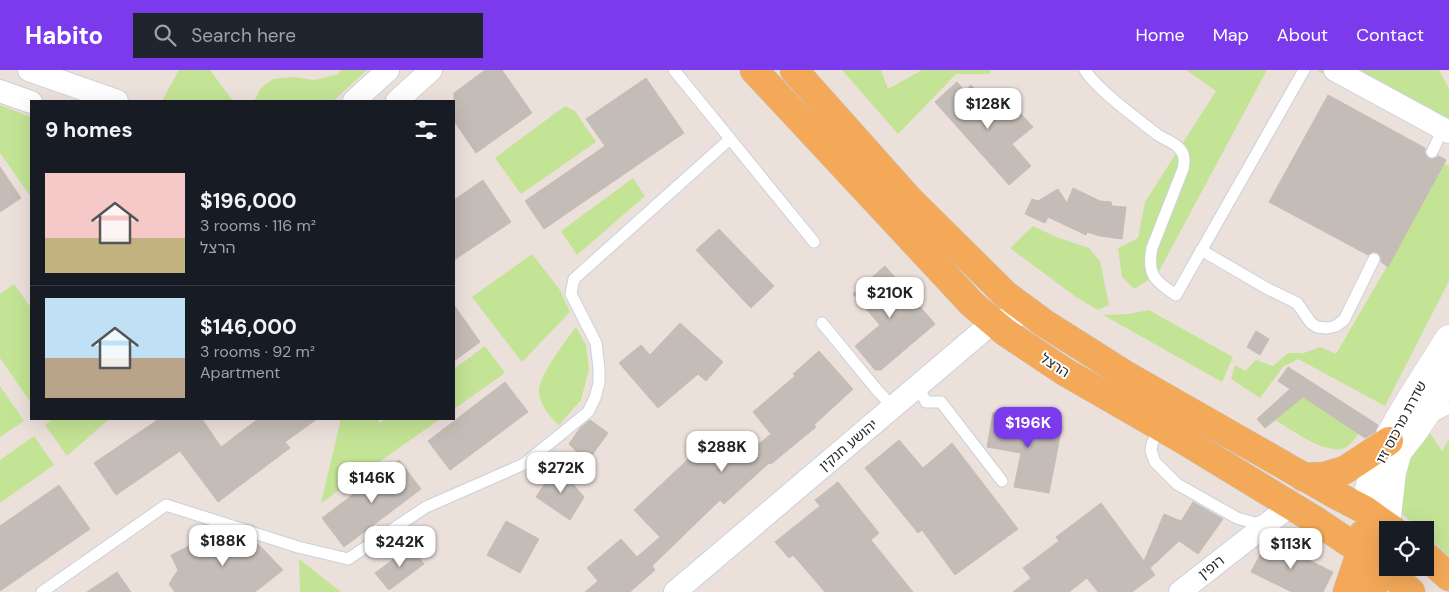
<!DOCTYPE html>
<html lang="en">
<head>
<meta charset="utf-8">
<style>
  body { margin:0; font-family:"DM Sans","Noto Sans Hebrew",sans-serif; background:#20242c; color:#f1f3f6; height:100vh; display:flex; flex-direction:column; font-size:19px; white-space:nowrap }
  * { box-sizing:border-box; margin:0 }
  p { font-size:16px; color:#9ea1a6 }
  .icon { flex:none; width:28px; height:28px; fill:none; stroke:currentColor; stroke-width:2; stroke-linecap:round; stroke-linejoin:round }
  .map { position:relative; flex:1; overflow:hidden }
  .drawer { position:absolute; left:30px; top:30px; width:425px; height:320px; display:flex; flex-direction:column; background:#171b24; border-radius:0px; box-shadow:0 5px 20px #0002 }
  .drawer>* { flex:none }
  .buttons { position:absolute; left:1379px; top:451px; display:grid; gap:10px }
  .buttons a { display:grid; place-items:center; width:55px; height:55px; border-radius:0px; background:#171b24; box-shadow:0 5px 20px #0002; font-size:25px }
  .price { position:absolute; translate:-50% -42px; padding:0 11px; border-radius:10px; background:#fff; color:#222; font-size:16px; line-height:32px; filter:drop-shadow(0 1px 2px #0008) }
  .price::after { content:''; position:absolute; left:50%; top:30px; width:15px; height:11px; margin-left:-8px; background:inherit; clip-path:polygon(0 0,100% 0,50% 100%) }
  .price.current { background:#7c3aed; color:#fff }
  ul { padding:0; list-style:none }
  li { display:flex; align-items:center; gap:15px; height:125px; padding:0 15px }
  li+li { border-top:1px solid #363941 }
  li span { display:grid; place-items:center; flex:none; width:140px; height:100px; border-radius:0px; color:#555 }
  li>.icon { margin-inline-start:auto }
  span .icon { width:60px; height:60px; fill:#fffc; stroke-width:1 }
  li b { font-size:21px }
  h2 { display:flex; justify-content:space-between; align-items:center; height:60px; padding:0 15px; font-size:21px }
  header { display:flex; align-items:center; gap:30px; box-sizing:border-box; height:70px; padding:0 25px; background:#7c3aed; color:#fff }
  header strong { font-size:24px }
  nav { display:flex; gap:28px; margin-inline-start:auto; font-size:18px }
  .search { width:350px; height:45px; background:#20242c; display:flex; align-items:center; gap:12px; box-sizing:border-box; padding:0 18px; border-radius:0px; color:#9ea1a6; font-size:19px }
  .map>svg:first-child { display:block }
</style>
</head>
<body>
<header>
<strong>Habito</strong>
<div class="search"><svg class="icon" aria-label="search" viewBox="0 0 24 24"><circle cx="10" cy="10" r="6"/><path d="M15 15l6 6"/></svg>Search here</div>
<nav><a>Home</a><a>Map</a><a>About</a><a>Contact</a></nav>
</header>
<div class="map">
<svg width="1449" height="522" viewBox="0 0 1449 522">
  <rect width="100%" height="100%" fill="#ece0db"/>
  <g fill="#c4e495">
    <polygon points="179,0 210,0 233,31 162,31"/>
    <polygon points="340,0 367,0 333,31 254,31 261,18 273,9 293,7 315,10 338,4"/>
    <polygon points="842,0 881,0 888,19 922,0 990,0 990,4 956,4 898,64"/>
    <polygon points="1186,0 1267,0 1157,205 1134,219 1122,207 1118,178 1138,168 1145,132 1216,21"/>
    <polygon points="1316,0 1439,0 1449,19 1449,70"/>
    <polygon points="0,35 31,47 31,127 0,83"/>
    <polygon points="565,36 575,41 596,72 521,124 495,88"/>
    <polygon points="1441,92 1449,96 1449,211 1385,336 1298,289 1283,297 1260,328 1231,309 1235,295 1245,301 1256,290 1273,296 1288,283 1304,283 1320,277 1336,284 1411,155"/>
    <polygon points="633,108 645,126 577,185 561,161"/>
    <polygon points="1033,156 1056,167 1089,178 1100,191 1109,235 1098,240 1076,227 1010,178"/>
    <polygon points="532,184 560,220 570,242 522,292 472,227"/>
    <polygon points="14,214 31,238 31,333 0,288 0,224"/>
    <polygon points="1149,240 1233,287 1222,312 1103,245 1128,244"/>
    <path d="M 576,257 L 586,275 L 589,299 L 581,330 L 559,355 C 551,348 539,334 539,322 C 538,306 566,271 576,257 Z"/>
    <polygon points="485,276 505,303 454,339 454,299"/>
    <polygon points="0,316 24,351 0,367"/>
    <path d="M 1303,327 L 1359,363 C 1355,368 1351,375 1345,378 C 1325,385 1292,360 1275,350 Z"/>
    <polygon points="53,349 109,349 67,386 45,355"/>
    <polygon points="341,349 377,349 380,353 386,349 440,349 321,433"/>
    <polygon points="1430,363 1442,381 1449,369 1449,487 1425,464 1425,460 1420,460 1392,434 1410,370"/>
    <polygon points="34,366 54,395 0,433 0,390"/>
    <polygon points="299,489 341,522 300,522"/>
  </g>
  <g fill="#c4bcb6" stroke="#c7bcb4">
    <polygon points="485,0 502,0 532,43 476,83 454,51 454,23"/>
    <polygon points="646,8 684,63 544,159 525,131 605,76 586,49"/>
    <polygon points="957,12 965,21 971,15 999,47 1013,35 1033,57 1012,74 1031,96 1009,115 935,32"/>
    <polygon points="1328,25 1425,78 1425,83 1428,88 1433,89 1439,86 1446,90 1388,197 1381,192 1381,188 1378,183 1373,182 1368,185 1269,132"/>
    <polygon points="0,97 21,128 0,142"/>
    <polygon points="483,110 511,152 454,190 454,130"/>
    <polygon points="1073,118 1100,131 1111,132 1112,136 1126,137 1122,169 1100,166 1087,162 1086,165 1048,147 1045,153 1025,144 1032,129 1038,131 1058,119 1067,133"/>
    <polygon points="719,159 774,216 751,238 696,180"/>
    <polygon points="885,196 935,254 881,300 875,300 855,276 880,255 853,224"/>
    <polygon points="454,235 480,272 454,291"/>
    <polygon points="680,253 723,292 706,311 698,304 658,338 619,293 641,275 650,285"/>
    <polygon points="1256,261 1269,269 1260,285 1247,277"/>
    <polygon points="819,281 853,319 814,355 816,357 771,394 769,393 724,434 720,430 652,496 655,500 630,522 585,522 598,511 587,498 621,469 637,487 660,467 634,440 715,364 739,390 771,364 753,342 795,306 793,304"/>
    <polygon points="1288,297 1378,355 1375,362 1365,368 1303,327 1265,358 1257,349 1290,319 1278,311"/>
    <polygon points="505,312 528,342 450,400 428,371"/>
    <polygon points="993,343 1062,356 1049,423 1014,417 1021,383 987,377"/>
    <polygon points="159,349 202,349 221,377 258,349 317,349 285,372 290,378 218,432 180,381 116,425 94,393"/>
    <polygon points="590,350 608,363 587,392 569,374 580,358"/>
    <polygon points="899,370 923,398 952,373 1018,459 955,505 922,460 918,463 865,398"/>
    <polygon points="399,390 421,419 344,477 322,448"/>
    <polygon points="557,395 584,427 570,450 536,427"/>
    <polygon points="838,412 879,463 871,470 913,522 825,522 793,485 789,488 775,472 820,436 815,430"/>
    <polygon points="59,415 90,459 0,521 0,456"/>
    <polygon points="1193,432 1223,449 1198,484 1179,471 1150,498 1155,505 1132,522 1098,522 1087,508 1069,522 1013,522 1031,508 1023,498 1059,471 1056,467 1101,433 1144,491 1164,444 1181,451"/>
    <polygon points="506,451 539,469 520,503 487,485"/>
    <polygon points="209,466 259,475 283,500 255,522 175,522 169,514 178,500 171,485"/>
    <polygon points="1268,470 1333,502 1323,522 1292,522 1251,502"/>
    <polygon points="410,477 424,494 389,520 375,503"/>
    <polygon points="117,502 131,522 87,522"/>
  </g>
  <g fill="none" stroke-linecap="round" stroke-linejoin="round">
    <defs>
      <g id="service">
        <polyline points="674,0 814,172"/>
        <path d="M 1085,0 C 1096,19 1139,50 1158,65 C 1164,69 1173,72 1178,77 C 1185,83 1185,91 1183,99 L 1152,178 C 1147,204 1154,211 1176,225 L 1304,0"/>
        <polyline points="1432,82 1443,59"/>
        <polyline points="1201,180 1268,219 1297,233 1311,253 1317,257 1327,258 1336,256 1344,250 1374,189"/>
        <polyline points="822,253 877,320 893,337"/>
        <polyline points="918,316 926,332 941,332 1002,411"/>
        <polyline points="1430,348 1449,338"/>
        <polyline points="1159,357 1152,374 1151,381 1155,392 1177,414 1237,448 1255,453 1265,451"/>
        <polyline points="42,522 166,435 298,477 348,489 426,437 524,394 588,342 595,328 599,313 599,298 596,273 571,224 574,209 730,69"/>
      </g>
      <g id="minor">
        <polyline points="29,0 117,31"/>
        <polyline points="1335,0 1449,62"/>
        <polyline points="0,21 31,32"/>
        <polyline points="354,31 388,0"/>
        <polyline points="397,31 431,0"/>
        <path d="M 675,522 L 986,258 C 999,249 1014,246 1030,243"/>
        <polyline points="1180,522 1290,436"/>
      </g>
      <g id="tertiary">
        <path d="M 1365,440 C 1368,428 1369,416 1373,405 C 1388,360 1424,310 1449,269"/>
        <polyline points="1386,455 1392,402 1398,381 1416,358 1433,332 1449,299"/>
      </g>
      <g id="primary">
        <polyline points="754,0 972,234 1005,262 1065,302 1185,371 1318,452 1382,495 1411,522"/>
        <polyline points="794,0 909,129 1006,225 1044,253 1126,305 1336,425 1365,440 1393,460"/>
        <polyline points="1303,407 1325,406 1345,400 1389,371"/>
        <polyline points="1425,485 1449,507"/>
        <polyline points="1347,522 1361,481 1363,464"/>
        <polyline points="1372,522 1382,495 1384,479"/>
      </g>
    </defs>
    <use href="#service" stroke="#c9d1dc" stroke-width="13"/>
    <use href="#minor" stroke="#c9d1dc" stroke-width="24"/>
    <use href="#tertiary" stroke="#c9d1dc" stroke-width="29"/>
    <use href="#primary" stroke="#c3c3c3" stroke-width="29"/>
    <use href="#service" stroke="#fff" stroke-width="11"/>
    <use href="#minor" stroke="#fff" stroke-width="22"/>
    <use href="#tertiary" stroke="#fff" stroke-width="28"/>
    <use href="#primary" stroke="#f4a958" stroke-width="28"/>
  </g>
  <g text-anchor="middle" stroke-width="4" stroke-linejoin="round" paint-order="stroke">
    <g font-size="14" fill="#292929" stroke="#fff">
      <text transform="translate(1055 295) rotate(33)" y="5">הרצל</text>
      <text transform="translate(1401 352) rotate(-62)" y="5">שדרת מרכוס זיו</text>
      <text transform="translate(848 375) rotate(-40)" y="5">יהושע חנקין</text>
      <text transform="translate(1211 497) rotate(-38)" y="5">רופין</text>
    </g>
  </g>
</svg>
<div class="buttons">
<a><svg class="icon" aria-label="locate" viewBox="0 0 24 24"><circle cx="12" cy="12" r="6"/><path d="M12 2v4M12 18v4M2 12h4M18 12h4"/></svg></a>
</div>
<b class="price" style="left:988px;top:60px">$128K</b>
<b class="price" style="left:890px;top:249px">$210K</b>
<b class="price current" style="left:1028px;top:379px">$196K</b>
<b class="price" style="left:722px;top:403px">$288K</b>
<b class="price" style="left:561px;top:424px">$272K</b>
<b class="price" style="left:372px;top:434px">$146K</b>
<b class="price" style="left:223px;top:497px">$188K</b>
<b class="price" style="left:400px;top:498px">$242K</b>
<b class="price" style="left:1291px;top:500px">$113K</b>
<section class="drawer">
<h2>9 homes<svg class="icon" aria-label="filters" viewBox="0 0 24 24"><path d="M4 7h16M4 17h16"/><circle cx="9" cy="7" r="2"/><circle cx="15" cy="17" r="2"/></svg></h2>
<ul>
<li><span style="background:linear-gradient(#f6c9c9 65%,#c2b280 0)"><svg class="icon" aria-label="home" viewBox="0 0 24 24"><path d="M3 11l9-7 9 7M6 9v11h12V9"/></svg></span><div><b>$196,000</b><p>3 rooms · 116 m²</p><p>הרצל</p></div></li>
<li><span style="background:linear-gradient(#bfe0f5 60%,#b9a48a 0)"><svg class="icon" aria-label="home" viewBox="0 0 24 24"><path d="M3 11l9-7 9 7M6 9v11h12V9"/></svg></span><div><b>$146,000</b><p>3 rooms · 92 m²</p><p>Apartment</p></div></li>
</ul>
</section>
</div>
</body>
</html>
